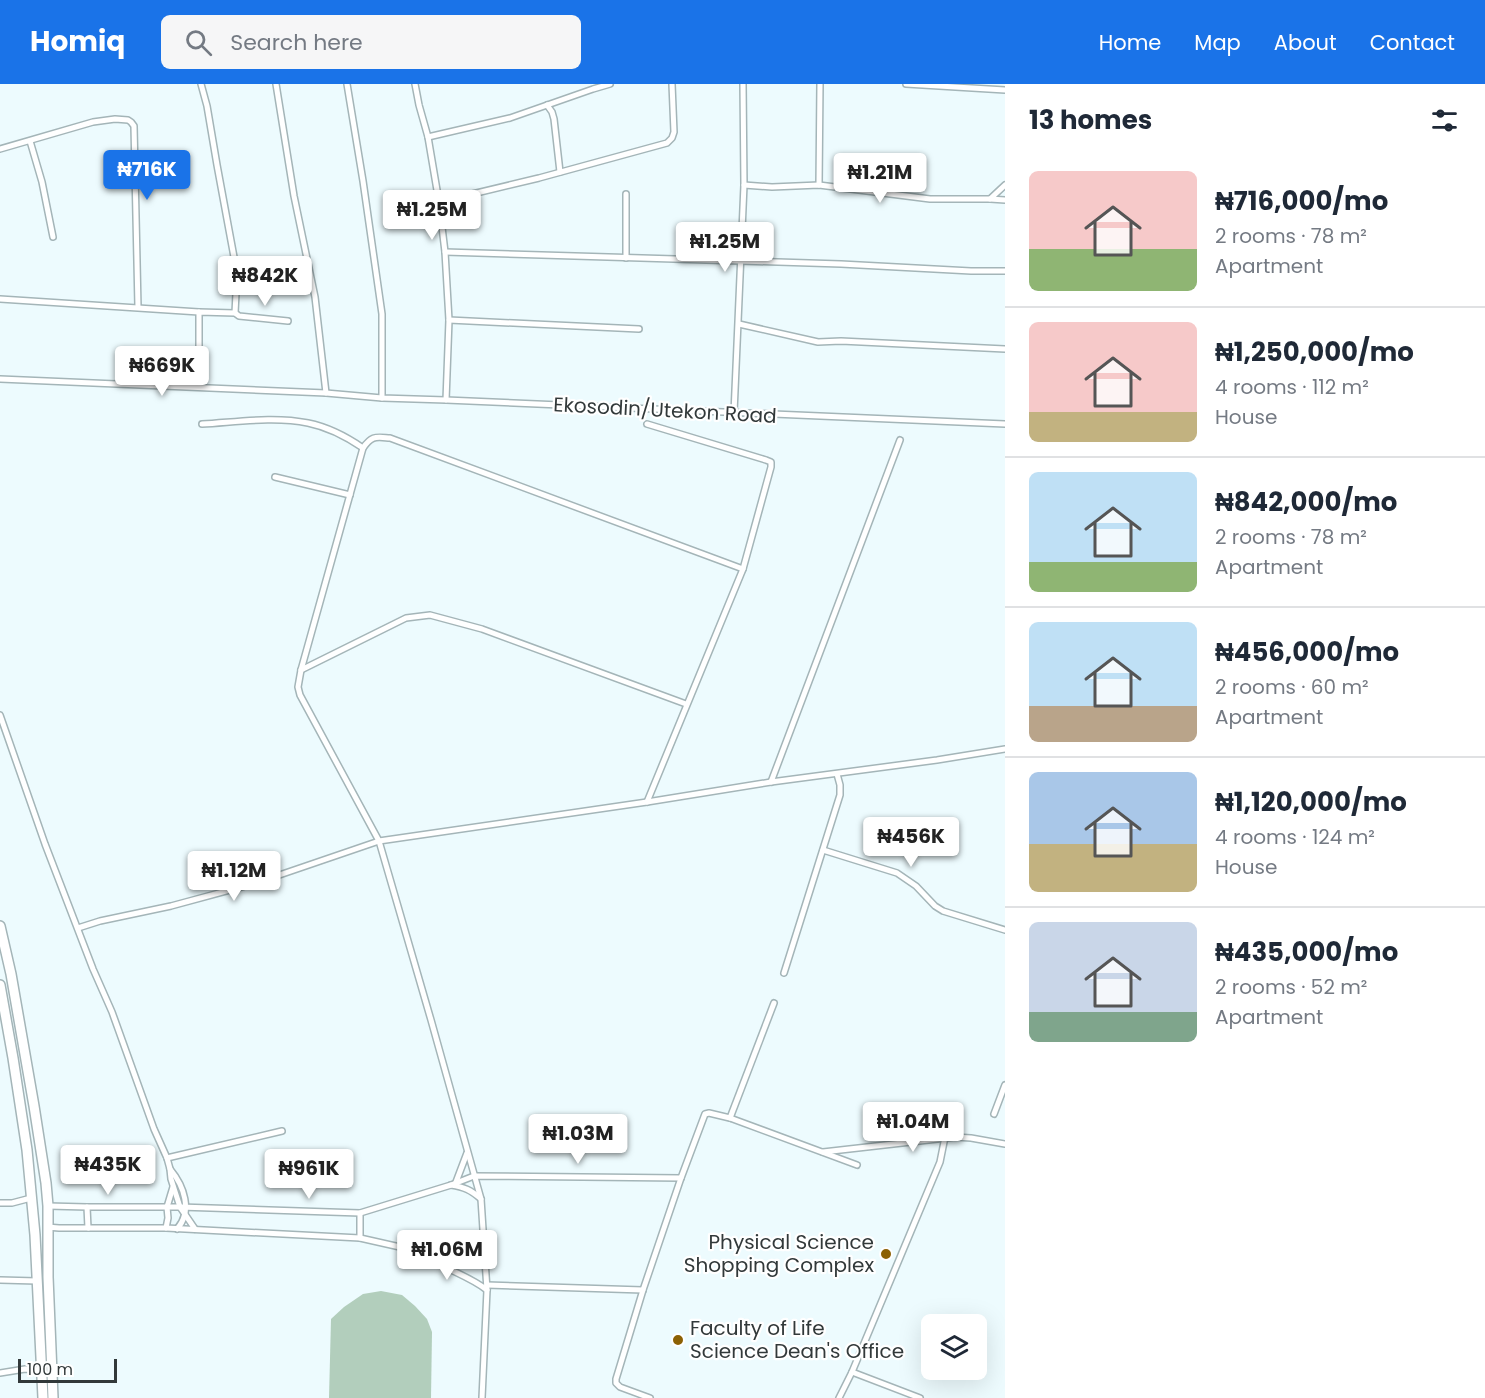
<!DOCTYPE html>
<html lang="en">
<head>
<meta charset="utf-8">
<style>
  body { margin:0; font-family:Poppins,sans-serif; background:#f6f6f7; color:#1f2937; height:100vh; display:flex; flex-direction:column; font-size:22px; white-space:nowrap }
  * { box-sizing:border-box; margin:0 }
  p { font-size:20px; color:#747a83 }
  .icon { flex:none; width:33px; height:33px; fill:none; stroke:currentColor; stroke-width:2; stroke-linecap:round; stroke-linejoin:round }
  .map { position:relative; flex:1; overflow:hidden }
  .drawer { display:flex; flex-direction:column; background:#fff; width:480px }
  .drawer>* { flex:none }
  .buttons { position:absolute; left:921px; top:1230px; display:grid; gap:12px }
  .buttons a { display:grid; place-items:center; width:66px; height:66px; border-radius:9px; background:#fff; box-shadow:0 6px 24px #0002; font-size:30px }
  .scale { position:absolute; left:18px; bottom:15px; width:99px; box-sizing:border-box; padding-left:6px; border:3px solid #32393a; border-top:0; font-size:16px; line-height:21px; white-space:nowrap; color:#32393a; -webkit-text-stroke:4px #fff; paint-order:stroke }
  .price { position:absolute; translate:-50% -51px; padding:0 14px; border-radius:6px; background:#fff; color:#222; font-size:20px; line-height:39px; filter:drop-shadow(0 2px 3px #0008) }
  .price::after { content:''; position:absolute; left:50%; top:36px; width:18px; height:14px; margin-left:-9px; background:inherit; clip-path:polygon(0 0,100% 0,50% 100%) }
  .price.active { background:#1a73e8; color:#fff }
  ul { padding:0; list-style:none }
  li { display:flex; align-items:center; gap:18px; height:150px; padding:0 24px }
  li+li { border-top:2px solid #e0e1e3 }
  li span { display:grid; place-items:center; flex:none; width:168px; height:120px; border-radius:9px; color:#555 }
  li>.icon { margin-inline-start:auto }
  span .icon { width:72px; height:72px; fill:#fffc; stroke-width:1 }
  li b { font-size:26px }
  h2 { display:flex; justify-content:space-between; align-items:center; height:72px; padding:0 24px; font-size:26px }
  header { display:flex; align-items:center; gap:36px; box-sizing:border-box; height:84px; padding:0 30px; background:#1a73e8; color:#fff }
  header strong { font-size:28px }
  nav { display:flex; gap:33px; margin-inline-start:auto; font-size:21px }
  .search { width:420px; height:54px; background:#f6f6f7; display:flex; align-items:center; gap:15px; box-sizing:border-box; padding:0 21px; border-radius:9px; color:#747a83; font-size:22px }
  main { display:flex; flex:1; min-height:0 }
  .map>svg:first-child { display:block }
</style>
</head>
<body>
<header>
<strong>Homiq</strong>
<div class="search"><svg class="icon" aria-label="search" viewBox="0 0 24 24"><circle cx="10" cy="10" r="6"/><path d="M15 15l6 6"/></svg>Search here</div>
<nav><a>Home</a><a>Map</a><a>About</a><a>Contact</a></nav>
</header>
<main>
<div class="map">
<svg width="1005" height="1314" viewBox="0 0 1005 1314">
  <rect width="100%" height="100%" fill="#edfbfe"/>
  <polygon fill="#b2cebc" points="381,1207 402,1211 415,1222 427,1235 432,1248 431,1314 329,1314 331,1235 344,1223 363,1210"/>
  <g fill="none" stroke-linecap="round" stroke-linejoin="round">
    <defs>
      <g id="minor">
        <polyline points="201,0 207,22 217,81 234,173 236,209 235,229"/>
        <polyline points="276,0 294,112 315,213 326,309"/>
        <polyline points="347,0 363,97 382,230 382,314"/>
        <polyline points="415,0 419,21 428,53 439,118 445,168 449,236 446,316"/>
        <polyline points="906,0 1005,6"/>
        <polyline points="547,21 552,28 554,35 560,88"/>
        <polyline points="428,53 510,34 593,5 610,0"/>
        <polyline points="30,57 42,98 53,153"/>
        <polyline points="0,65 93,38 115,35 128,36 131,38 134,42 138,223"/>
        <polyline points="744,101 772,103 819,101 930,115 990,115 1005,101"/>
        <polyline points="819,101 820,0"/>
        <polyline points="990,115 1005,116"/>
        <polyline points="439,118 539,94 667,59 672,54 674,48 672,0"/>
        <polyline points="445,168 841,180 971,187 1005,187"/>
        <polyline points="626,174 626,110"/>
        <polyline points="0,215 199,228"/>
        <polyline points="449,236 639,245"/>
        <polyline points="739,240 818,258 841,257 1005,265"/>
        <polyline points="0,295 326,309 382,314 446,316 1005,340"/>
        <polyline points="199,302 199,228 235,229 239,232 288,237"/>
        <polyline points="734,329 744,101 743,0"/>
        <path d="M 202,340 C 237,338 274,332 308,339 C 328,343 347,353 363,364"/>
        <polyline points="275,393 350,411"/>
        <polyline points="301,586 406,534 430,531 482,545 686,620"/>
        <polyline points="0,631 45,760 93,885 112,928 154,1045 167,1074 170,1085 171,1095 180,1123 195,1145"/>
        <polyline points="771,698 900,356"/>
        <polyline points="647,718 743,485 771,383 771,378 766,376 647,340"/>
        <polyline points="823,766 897,789 916,802 935,822 943,827 1005,846"/>
        <polyline points="78,844 100,837 171,822 256,799 379,757 647,718 771,698 937,676 1005,665"/>
        <polyline points="784,889 840,711 840,701 837,690"/>
        <polyline points="994,1030 1005,1001"/>
        <polyline points="730,1034 774,919"/>
        <polyline points="823,1068 955,1053 971,1054 1005,1060"/>
        <polyline points="167,1074 282,1047"/>
        <path d="M 170,1085 C 184,1102 193,1127 177,1145"/>
        <polyline points="456,1098 467,1069"/>
        <path d="M 451,1101 C 464,1103 471,1106 481,1115"/>
        <polyline points="0,1119 12,1119 31,1114"/>
        <polyline points="48,1122 87,1123 180,1123 360,1129 451,1101 474,1092 681,1094"/>
        <polyline points="87,1123 88,1144"/>
        <path d="M 47,1143 L 59,1144 L 166,1144 L 360,1154 L 462,1177 C 473,1177 477,1175 484,1167"/>
        <polyline points="166,1144 168,1134 167,1123 173,1103"/>
        <polyline points="360,1154 360,1129"/>
        <path d="M 423,1170 C 443,1185 468,1191 487,1206"/>
        <polyline points="0,1196 37,1197"/>
        <polyline points="487,1201 643,1206"/>
        <polyline points="852,1288 920,1314"/>
        <polyline points="0,1289 25,1285 42,1286"/>
        <path d="M 482,1314 L 487,1206 L 481,1115 L 431,936 L 379,757 L 300,611 L 298,603 L 301,586 L 363,364 C 372,351 376,353 390,354 L 743,485"/>
        <polyline points="650,1314 620,1303 616,1299 616,1295 643,1206 681,1094 705,1030 709,1029 730,1034 857,1081"/>
        <polyline points="839,1314 852,1288 940,1078 945,1053"/>
      </g>
      <g id="trunk">
        <polyline points="0,842 11,890 34,1022 46,1099 48,1122 48,1193 53,1314"/>
        <polyline points="0,901 13,974 27,1066 35,1151 43,1314"/>
      </g>
    </defs>
    <use href="#minor" stroke="#a4b5b8" stroke-width="8"/>
    <use href="#trunk" stroke="#a4b5b8" stroke-width="12"/>
    <use href="#minor" stroke="#fff" stroke-width="5"/>
    <use href="#trunk" stroke="#fff" stroke-width="9"/>
  </g>
  <g fill="#8c6104" stroke="#fff" stroke-width="2">
    <circle cx="886" cy="1170" r="6"/>
    <circle cx="678" cy="1256" r="6"/>
  </g>
  <g text-anchor="middle" stroke-width="4.5" stroke-linejoin="round" paint-order="stroke">
    <g font-size="20" fill="#32393a" stroke="#fff">
      <text transform="translate(665 326) rotate(3)" y="7">Ekosodin/Utekon Road</text>
    </g>
    <g font-size="20" fill="#32393a" stroke="#fff" text-anchor="end">
      <text x="874" y="1165">Physical Science<tspan x="874" dy="23">Shopping Complex</tspan></text>
      <text x="690" y="1251" text-anchor="start">Faculty of Life<tspan x="690" dy="23">Science Dean's Office</tspan></text>
    </g>
  </g>
</svg>
<div class="buttons">
<a><svg class="icon" aria-label="layers" viewBox="0 0 24 24"><path d="M12 4l9 5-9 5-9-5zM3 14l9 5 9-5"/></svg></a>
</div>
<div class="scale">100 m</div>
<b class="price active" style="left:147px;top:117px">₦716K</b>
<b class="price" style="left:880px;top:120px">₦1.21M</b>
<b class="price" style="left:432px;top:157px">₦1.25M</b>
<b class="price" style="left:725px;top:189px">₦1.25M</b>
<b class="price" style="left:265px;top:223px">₦842K</b>
<b class="price" style="left:162px;top:313px">₦669K</b>
<b class="price" style="left:911px;top:784px">₦456K</b>
<b class="price" style="left:234px;top:818px">₦1.12M</b>
<b class="price" style="left:913px;top:1069px">₦1.04M</b>
<b class="price" style="left:578px;top:1081px">₦1.03M</b>
<b class="price" style="left:108px;top:1112px">₦435K</b>
<b class="price" style="left:309px;top:1116px">₦961K</b>
<b class="price" style="left:447px;top:1197px">₦1.06M</b>
</div>
<section class="drawer">
<h2>13 homes<svg class="icon" aria-label="filters" viewBox="0 0 24 24"><path d="M4 7h16M4 17h16"/><circle cx="9" cy="7" r="2"/><circle cx="15" cy="17" r="2"/></svg></h2>
<ul>
<li><span style="background:linear-gradient(#f6c9c9 65%,#8fb573 0)"><svg class="icon" aria-label="home" viewBox="0 0 24 24"><path d="M3 11l9-7 9 7M6 9v11h12V9"/></svg></span><div><b>₦716,000/mo</b><p>2 rooms · 78 m²</p><p>Apartment</p></div></li>
<li><span style="background:linear-gradient(#f6c9c9 75%,#c2b280 0)"><svg class="icon" aria-label="home" viewBox="0 0 24 24"><path d="M3 11l9-7 9 7M6 9v11h12V9"/></svg></span><div><b>₦1,250,000/mo</b><p>4 rooms · 112 m²</p><p>House</p></div></li>
<li><span style="background:linear-gradient(#bfe0f5 75%,#8fb573 0)"><svg class="icon" aria-label="home" viewBox="0 0 24 24"><path d="M3 11l9-7 9 7M6 9v11h12V9"/></svg></span><div><b>₦842,000/mo</b><p>2 rooms · 78 m²</p><p>Apartment</p></div></li>
<li><span style="background:linear-gradient(#bfe0f5 70%,#b9a48a 0)"><svg class="icon" aria-label="home" viewBox="0 0 24 24"><path d="M3 11l9-7 9 7M6 9v11h12V9"/></svg></span><div><b>₦456,000/mo</b><p>2 rooms · 60 m²</p><p>Apartment</p></div></li>
<li><span style="background:linear-gradient(#a9c7e8 60%,#c2b280 0)"><svg class="icon" aria-label="home" viewBox="0 0 24 24"><path d="M3 11l9-7 9 7M6 9v11h12V9"/></svg></span><div><b>₦1,120,000/mo</b><p>4 rooms · 124 m²</p><p>House</p></div></li>
<li><span style="background:linear-gradient(#c9d6e8 75%,#7fa58c 0)"><svg class="icon" aria-label="home" viewBox="0 0 24 24"><path d="M3 11l9-7 9 7M6 9v11h12V9"/></svg></span><div><b>₦435,000/mo</b><p>2 rooms · 52 m²</p><p>Apartment</p></div></li>
</ul>
</section>
</main>
</body>
</html>
